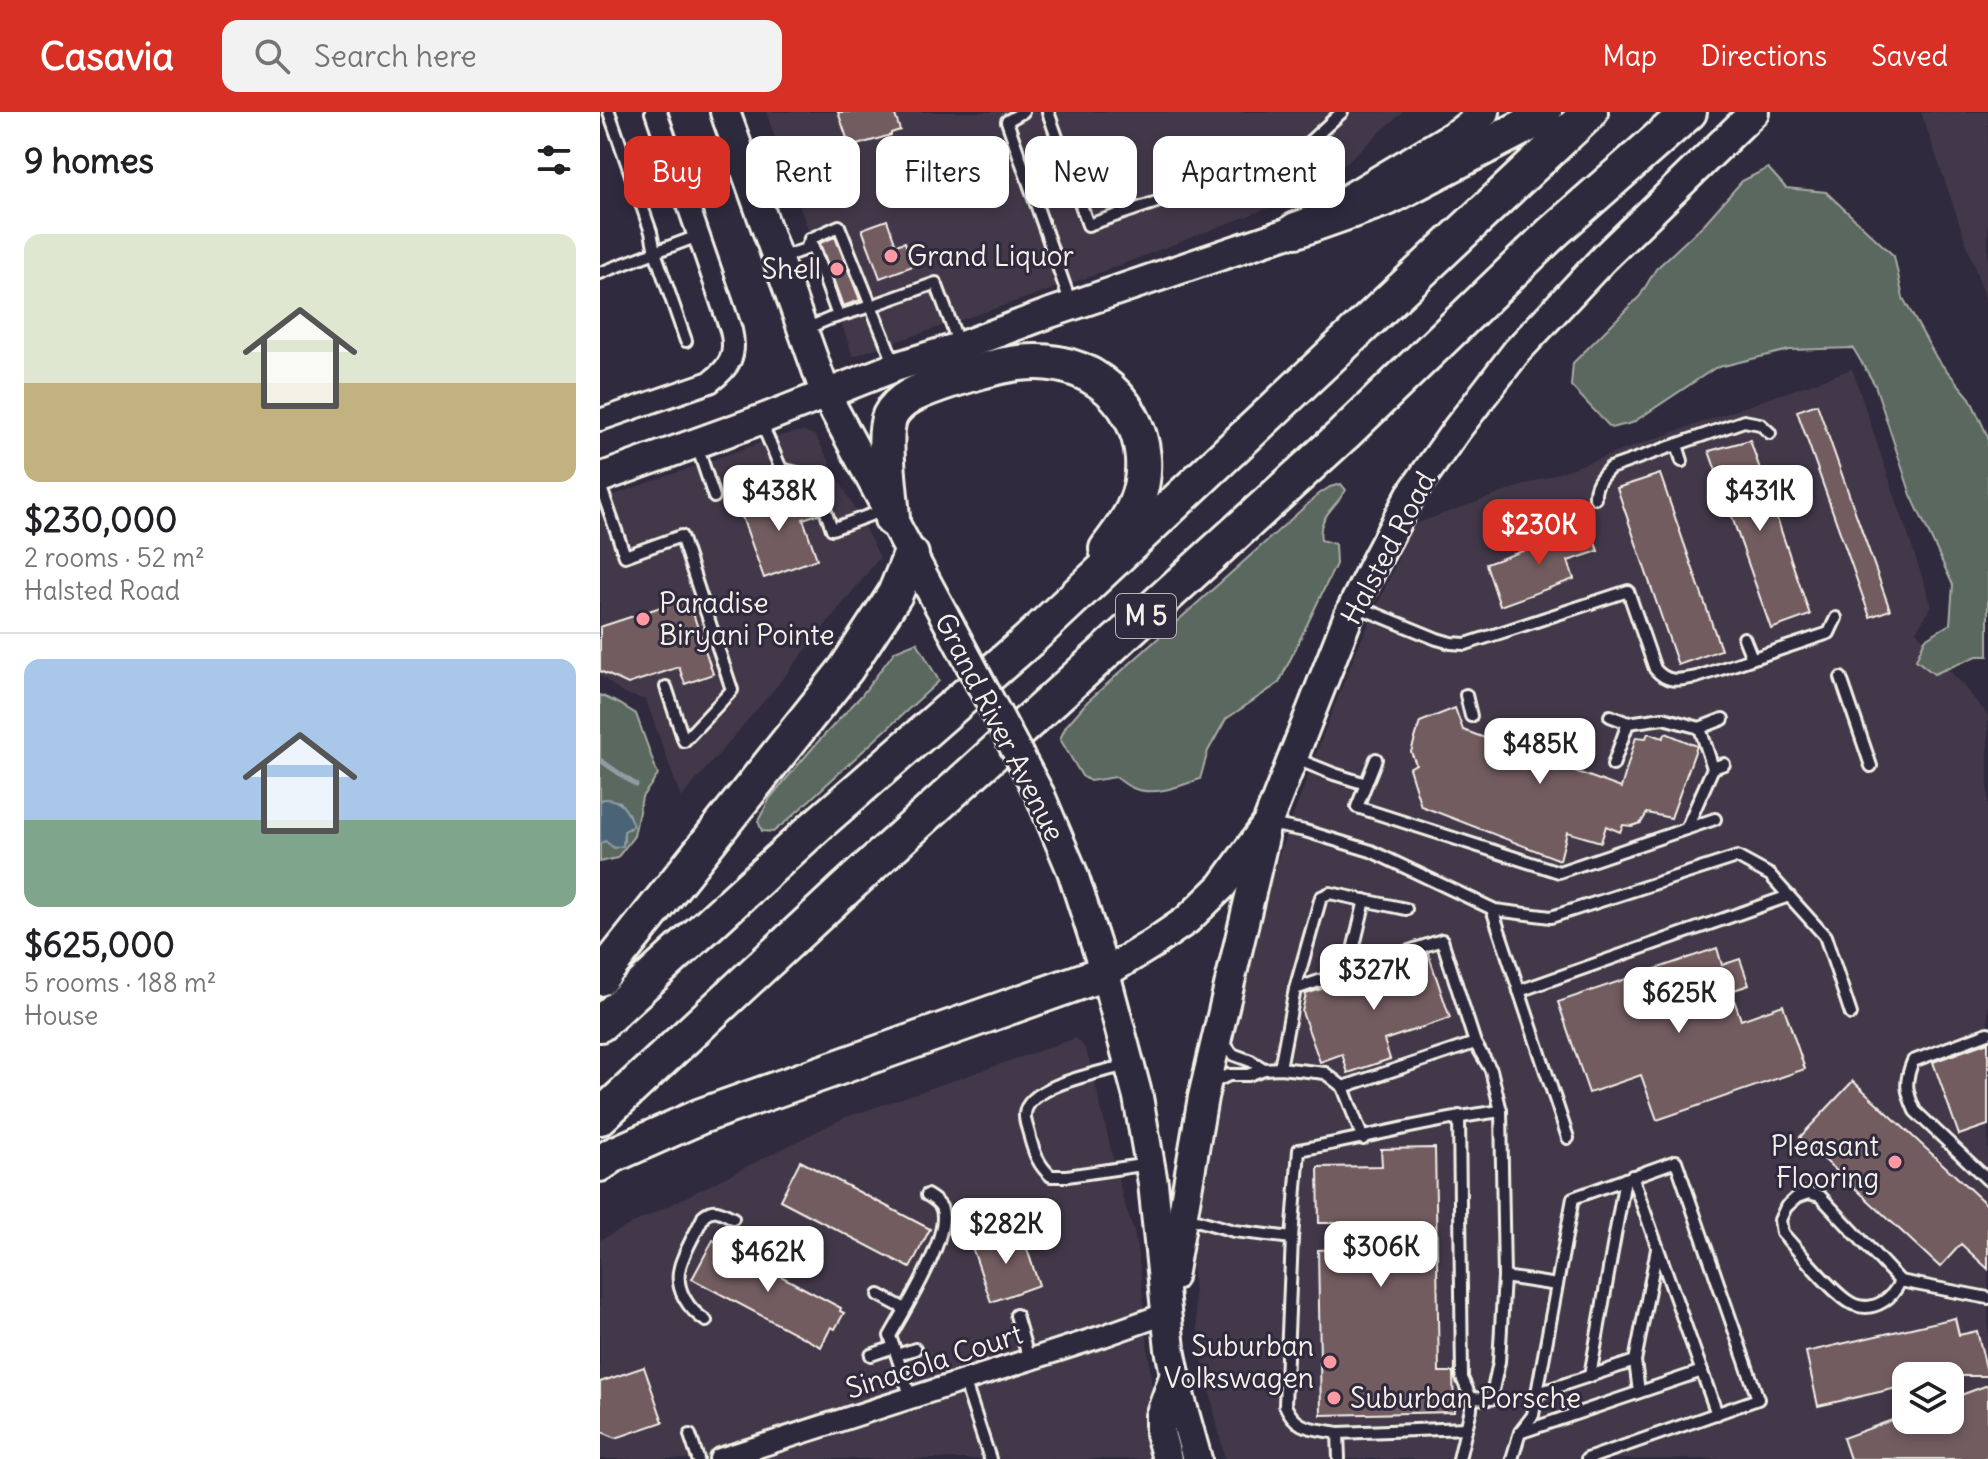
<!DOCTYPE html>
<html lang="en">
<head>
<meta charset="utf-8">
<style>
  body { margin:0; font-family:Delius,sans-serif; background:#f2f2f2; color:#202124; height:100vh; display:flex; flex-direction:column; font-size:30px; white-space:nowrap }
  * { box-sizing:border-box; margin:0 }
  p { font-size:26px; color:#757577 }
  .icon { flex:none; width:44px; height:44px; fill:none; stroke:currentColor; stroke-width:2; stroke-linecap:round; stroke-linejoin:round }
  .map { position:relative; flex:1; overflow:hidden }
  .details { display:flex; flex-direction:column; background:#fff; width:600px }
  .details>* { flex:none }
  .top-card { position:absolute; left:24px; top:24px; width:760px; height:72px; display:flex; gap:16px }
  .fabs { position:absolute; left:1292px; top:1250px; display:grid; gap:16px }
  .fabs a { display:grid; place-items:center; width:72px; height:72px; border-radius:16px; background:#fff; box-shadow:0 4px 12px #0003; font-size:40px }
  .price { position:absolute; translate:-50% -68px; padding:0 18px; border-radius:16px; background:#fff; color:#222; font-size:26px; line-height:52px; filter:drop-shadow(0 2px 4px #0008) }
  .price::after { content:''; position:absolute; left:50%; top:48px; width:24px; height:18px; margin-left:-12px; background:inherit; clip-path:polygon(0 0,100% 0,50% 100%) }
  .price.current { background:#d93025; color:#fff }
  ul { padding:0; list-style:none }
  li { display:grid; align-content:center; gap:16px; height:424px; padding:0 24px }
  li+li { border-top:2px solid #e0e0e0 }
  li span { display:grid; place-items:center; height:248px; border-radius:16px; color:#555 }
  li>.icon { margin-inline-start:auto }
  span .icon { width:144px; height:144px; fill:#fffc; stroke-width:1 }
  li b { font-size:34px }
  h2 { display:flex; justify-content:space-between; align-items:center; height:96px; padding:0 24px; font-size:34px }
  .chip { padding:0 28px; border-radius:16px; background:#fff; box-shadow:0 4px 12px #0003; font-size:28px; line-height:72px }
  .chip.current { background:#d93025; color:#fff }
  header { display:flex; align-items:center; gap:48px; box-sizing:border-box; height:112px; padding:0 40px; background:#d93025; color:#fff }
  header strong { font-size:38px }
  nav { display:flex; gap:44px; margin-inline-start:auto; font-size:28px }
  .search { width:560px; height:72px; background:#f2f2f2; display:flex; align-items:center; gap:20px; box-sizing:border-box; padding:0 28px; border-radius:16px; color:#757577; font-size:30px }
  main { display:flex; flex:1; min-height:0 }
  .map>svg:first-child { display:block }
</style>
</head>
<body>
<header>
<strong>Casavia</strong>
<div class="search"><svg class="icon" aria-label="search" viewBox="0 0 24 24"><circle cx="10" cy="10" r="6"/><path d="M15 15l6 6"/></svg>Search here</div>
<nav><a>Map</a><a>Directions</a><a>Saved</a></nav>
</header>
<main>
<section class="details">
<h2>9 homes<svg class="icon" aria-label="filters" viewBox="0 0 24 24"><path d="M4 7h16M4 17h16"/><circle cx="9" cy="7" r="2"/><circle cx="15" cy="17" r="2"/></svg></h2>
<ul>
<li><span style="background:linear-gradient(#dfe7d0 60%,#c2b280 0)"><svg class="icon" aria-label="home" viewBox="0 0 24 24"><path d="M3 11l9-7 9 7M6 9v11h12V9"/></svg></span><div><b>$230,000</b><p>2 rooms · 52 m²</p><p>Halsted Road</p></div></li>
<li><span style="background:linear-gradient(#a9c7e8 65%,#7fa58c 0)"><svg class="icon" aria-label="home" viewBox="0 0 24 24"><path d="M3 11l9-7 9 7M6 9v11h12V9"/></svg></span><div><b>$625,000</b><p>5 rooms · 188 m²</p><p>House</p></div></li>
</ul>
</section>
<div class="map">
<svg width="1388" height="1347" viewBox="0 0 1388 1347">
  <rect width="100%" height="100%" fill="#2f2a3d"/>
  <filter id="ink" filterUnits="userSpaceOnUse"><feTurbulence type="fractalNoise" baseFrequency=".0125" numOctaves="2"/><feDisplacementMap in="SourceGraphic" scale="16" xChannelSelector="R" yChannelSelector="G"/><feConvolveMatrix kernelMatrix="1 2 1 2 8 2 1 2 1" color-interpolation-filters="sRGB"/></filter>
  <g filter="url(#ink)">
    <g fill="#433948" fill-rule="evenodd">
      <polygon points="166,0 803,0 715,78 486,166 253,244"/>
      <polygon points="1321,0 1388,0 1388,194"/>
      <path d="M 1252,257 L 1332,494 L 1316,519 L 1388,603 L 1388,1347 L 625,1347 L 601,1241 L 595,1197 L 591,1141 L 632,898 L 652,810 L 673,759 L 726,615 L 756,540 L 796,452 L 809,414 ZM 1306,1264 L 1350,1264 L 1350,1308 L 1306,1308 Z"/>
      <polygon points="203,319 214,323 218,328 280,445 176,575 81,686 46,588 22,581 0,563 0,388 179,324"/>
      <polygon points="476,926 485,936 490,951 523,1087 534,1120 540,1155 556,1318 563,1347 0,1347 0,1128 244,1006"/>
    </g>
    <g fill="#5a685e" stroke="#a7aca3" stroke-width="2">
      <polygon points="1168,56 1186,76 1226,80 1294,144 1303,186 1337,247 1370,286 1388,325 1388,544 1377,544 1334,562 1316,548 1325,527 1350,512 1353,473 1311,383 1275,273 1253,236 1189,238 1115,256 1032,311 1011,316 971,274 973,251 1040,184 1056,157 1104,112 1142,69"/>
      <path d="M 741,372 L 746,378 C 735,396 717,405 721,428 L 735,432 L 736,452 L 679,571 L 626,607 L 608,639 L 600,667 C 581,674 553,685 533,676 C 527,674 521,669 516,665 L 490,669 L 482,664 L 460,627 L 466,614 L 487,590 L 719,382 L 730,375 Z"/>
      <polygon points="317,530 339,569 188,708 173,720 162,719 158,709 170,686 216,632 261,584 295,539"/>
      <polygon points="0,583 20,592 36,602 58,663 42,685 34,724 17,746 0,750 0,732 4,728 9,731 24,730 24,719 30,716 29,703 20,690 4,687 0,689"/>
    </g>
    <path fill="#4b6376" stroke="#8f9ca4" stroke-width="2" d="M 4,687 C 21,686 28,699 33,714 L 24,719 L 23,734 L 14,736 L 5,729 L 0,732 L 0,689 Z"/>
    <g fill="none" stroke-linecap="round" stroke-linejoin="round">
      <polyline stroke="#8f9ca4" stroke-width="5" points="0,648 36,673"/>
    </g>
    <g fill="#725b61" stroke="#f4f1e8" stroke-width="2">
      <polygon points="238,0 294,0 300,18 291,21 291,23 250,35"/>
      <polygon points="287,108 296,133 305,130 313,154 280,166 262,117"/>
      <polygon points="235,125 260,188 243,194 220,131"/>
      <polygon points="1217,292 1290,498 1270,505 1197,299"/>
      <polygon points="1150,328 1210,503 1171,517 1109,339"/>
      <polygon points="1060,362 1121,538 1078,553 1017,376"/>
      <polygon points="165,381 171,396 211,382 218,402 203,407 217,447 164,466 137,391"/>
      <polygon points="990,415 998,439 968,449 974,467 900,494 886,452"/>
      <polygon points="88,486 113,562 85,572 79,555 28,572 0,559 0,515"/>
      <polygon points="855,596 863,618 1021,676 1036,625 1046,626 1048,621 1063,626 1066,621 1097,634 1071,706 1047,701 1041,711 1032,714 1023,713 1020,720 1006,714 1001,730 967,720 960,748 821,694 809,656 816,652 811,640 820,610"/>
      <polygon points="1117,836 1122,853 1140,847 1149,873 1131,879 1141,908 1183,893 1205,957 1057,1008 1041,963 989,981 958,890"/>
      <polygon points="828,841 850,906 784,928 790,947 748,961 742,942 720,950 702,900 706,882"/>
      <polygon points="1388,930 1388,1013 1359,1023 1333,950"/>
      <polygon points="1253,969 1388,1094 1388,1157 1361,1132 1340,1155 1200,1025"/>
      <polygon points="835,1036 839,1260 853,1260 854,1300 721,1303 718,1138 740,1137 739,1111 719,1111 718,1055 782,1054 781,1037"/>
      <polygon points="200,1049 330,1117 310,1156 180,1088"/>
      <polygon points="421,1119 439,1173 391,1190 372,1135"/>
      <polygon points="113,1128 241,1196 240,1199 244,1201 235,1217 231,1215 221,1235 92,1167"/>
      <polygon points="1355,1206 1359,1223 1377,1219 1388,1264 1306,1264 1306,1274 1218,1294 1206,1240"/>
      <polygon points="44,1255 63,1310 16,1326 0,1319 0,1270"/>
      <polygon points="1388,1273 1388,1347 1250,1347 1243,1326 1306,1303 1306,1308 1350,1308 1350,1287"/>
    </g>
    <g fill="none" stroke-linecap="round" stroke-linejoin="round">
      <defs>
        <g id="lane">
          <polyline points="9,0 51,120 55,140 98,124"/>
          <polyline points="423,0 407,9 471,192"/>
          <polyline points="448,0 488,113 694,44 742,0"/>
          <polyline points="83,77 109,69 140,53"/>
          <polyline points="210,127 238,204"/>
          <polyline points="180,146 206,137 210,127 239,114 271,194 336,171 359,233"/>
          <polyline points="0,161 55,140 86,229"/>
          <polyline points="203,218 229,207 271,194 295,253"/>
          <polyline points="161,310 181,357 201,362 218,377 232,417 284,398"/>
          <polyline points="1077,333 1082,349"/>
          <polyline points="97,334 114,385"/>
          <polyline points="0,373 25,444 81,424 132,578 84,629 66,575"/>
          <path d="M 995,386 C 994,373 1001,365 1010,356 L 1144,309 L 1160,312 L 1170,321"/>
          <path d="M 754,493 L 837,527 L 851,531 L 866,532 L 1028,479 L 1055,557 C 1068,572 1079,568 1097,565 L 1229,521 L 1236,506"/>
          <polyline points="1144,526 1152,546"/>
          <polyline points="1241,566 1271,654"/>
          <polyline points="866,583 871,604"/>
          <polyline points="1010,604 1028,611 1063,606 1100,616 1123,607"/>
          <polyline points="694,646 734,662 766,672 757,695 959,760 1115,707"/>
          <polyline points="1013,653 1028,611"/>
          <polyline points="1113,656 1124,652"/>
          <polyline points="766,672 776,647"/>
          <polyline points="669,712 705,719 771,739 895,798 951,805 1137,745 1170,763 1225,824 1251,902"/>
          <polyline points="1086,717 1113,656 1100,616"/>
          <polyline points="892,797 968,1026"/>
          <polyline points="748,859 765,788"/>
          <polyline points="695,877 721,785 730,781 806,797"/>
          <polyline points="919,879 1189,784"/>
          <path d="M 1388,921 L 1313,949 C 1304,970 1306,979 1315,999 L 1388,1068"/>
          <polyline points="622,927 632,942 651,949 664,957"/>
          <polyline points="875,931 891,958 901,999"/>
          <path d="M 527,953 C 503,960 427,973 425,1002 C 424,1009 429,1019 430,1026 C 434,1041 439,1054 451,1064 L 467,1064 L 549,1052"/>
          <polyline points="680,956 695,877 842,828 875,931 743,975"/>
          <polyline points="612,971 629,963 648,963 664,957 680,956 725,961 743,975 763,1027"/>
          <polyline points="859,1004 862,1266 871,1286 871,1297 859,1347"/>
          <polyline points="1032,1064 1117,1302"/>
          <path d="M 583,1104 L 634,1119 L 692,1126 L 699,1038 C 767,1026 833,1007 901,999 L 904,1165 L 957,1173"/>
          <path d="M 692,1126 L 685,1293 C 696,1319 714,1316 738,1321 L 739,1347"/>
          <path d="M 1300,1169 C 1293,1186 1275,1200 1255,1193 C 1237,1187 1197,1137 1182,1121 L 1180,1108 L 1186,1095 L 1197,1085 L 1208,1081 L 1220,1084 L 1300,1169 L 1388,1186"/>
          <polyline points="279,1183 305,1197"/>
          <polyline points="416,1203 429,1248"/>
          <path d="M 106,1209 C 89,1198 74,1177 80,1155 C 84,1139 97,1119 104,1103 C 114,1094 123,1101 133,1106"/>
          <polyline points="271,1243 294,1235"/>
          <polyline points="297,1243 315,1237"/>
          <polyline points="1035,1249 1057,1137"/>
          <polyline points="990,1264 1025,1067"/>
          <polyline points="364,1268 390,1347"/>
          <polyline points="938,1281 1035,1249 1039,1280"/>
          <path d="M 311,1286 L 290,1224 C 304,1199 353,1121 341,1095 C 338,1090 332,1086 327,1083"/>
          <polyline points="871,1286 891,1287 899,1250 904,1165"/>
          <polyline points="922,1320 1102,1259"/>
          <polyline points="738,1321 866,1316"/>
          <polyline points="90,1323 98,1347"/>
          <polyline points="912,1347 920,1320 933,1303 973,1086 1076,1049 1158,1287 987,1347"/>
        </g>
        <g id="street">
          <path d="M 0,308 L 110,270 C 130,255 137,243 131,218 L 56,0"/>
          <polyline points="120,1347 503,1224 565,1202"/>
        </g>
        <g id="secondary">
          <polyline points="125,0 226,283 351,516"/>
          <polyline points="0,366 160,308 295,255 359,235 450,201 696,118 861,19 885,0"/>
          <polyline points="440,683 472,759 505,861 538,985 553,1071 570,1237 580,1286 597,1347"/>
          <polyline points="505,861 552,832 587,808 622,774 667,712 748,505 775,450 811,382 857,317 917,239 1004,146 1154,0"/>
          <polyline points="572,1165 603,985 664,725"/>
          <polyline points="567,1347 560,1321 560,1304 575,1262"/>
        </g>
        <g id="highway">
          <polyline points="696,118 787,86 929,12 944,0"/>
          <path d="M 292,407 C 291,383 281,325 290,304 C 300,284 326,277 345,270 C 382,258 420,245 458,252 C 522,263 560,331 536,391 C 530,408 518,422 507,437"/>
          <polyline points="0,866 246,557 295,482 311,443"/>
          <polyline points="0,912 214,716 429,528 990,0"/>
          <polyline points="0,1005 244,778 744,322 952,121 1089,0"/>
          <polyline points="0,1052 13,1043 101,1004 505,861"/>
        </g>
      </defs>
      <use href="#lane" stroke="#f4f1e8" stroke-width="16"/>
      <use href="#street" stroke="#f4f1e8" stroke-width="26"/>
      <use href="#secondary" stroke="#f4f1e8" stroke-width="34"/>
      <use href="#highway" stroke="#f4f1e8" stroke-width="40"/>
      <use href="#lane" stroke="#2f2a3d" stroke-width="10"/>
      <use href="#street" stroke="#2f2a3d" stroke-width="20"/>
      <use href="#secondary" stroke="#2f2a3d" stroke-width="28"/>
      <use href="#highway" stroke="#2f2a3d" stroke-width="34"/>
      <defs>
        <polyline id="secondary-bridge" points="351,516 440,683"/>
      </defs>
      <use href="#secondary-bridge" stroke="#f4f1e8" stroke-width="34" stroke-linecap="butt"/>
      <use href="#secondary-bridge" stroke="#2f2a3d" stroke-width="28"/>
    </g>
  </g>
  <g fill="#ff9aa2" stroke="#2f2a3d" stroke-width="3">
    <circle cx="291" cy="144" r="8"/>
    <circle cx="237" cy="157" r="8"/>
    <circle cx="43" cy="507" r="8"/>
    <circle cx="1295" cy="1050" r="8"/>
    <circle cx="730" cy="1250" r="8"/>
    <circle cx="734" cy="1286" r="8"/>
  </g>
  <g text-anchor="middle" stroke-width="6" stroke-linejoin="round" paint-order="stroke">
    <rect fill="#2f2a3d" stroke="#b9b5b5" stroke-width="2" x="516" y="482" width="60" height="44" rx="6"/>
    <g font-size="26" font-weight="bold" fill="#f4f1e8">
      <text x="546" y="513">M 5</text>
    </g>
    <g font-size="28" fill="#f4f1e8" stroke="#2f2a3d" text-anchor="start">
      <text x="307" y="154">Grand Liquor</text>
      <text x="221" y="167" text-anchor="end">Shell</text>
      <text x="59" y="501">Paradise<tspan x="59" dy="32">Biryani Pointe</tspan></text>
      <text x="1279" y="1044" text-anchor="end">Pleasant<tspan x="1279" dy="32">Flooring</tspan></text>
      <text x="714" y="1244" text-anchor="end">Suburban<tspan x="714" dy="32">Volkswagen</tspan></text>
      <text x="750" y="1296">Suburban Porsche</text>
    </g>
    <g font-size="28" fill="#f4f1e8" stroke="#2f2a3d">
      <text transform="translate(788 436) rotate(-62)" y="10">Halsted Road</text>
      <text transform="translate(400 615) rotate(63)" y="10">Grand River Avenue</text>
      <text transform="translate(334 1249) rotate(-18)" y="10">Sinacola Court</text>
    </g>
  </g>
</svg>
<div class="fabs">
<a><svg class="icon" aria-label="layers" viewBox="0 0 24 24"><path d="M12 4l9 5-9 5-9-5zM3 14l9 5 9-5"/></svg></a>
</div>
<b class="price" style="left:179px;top:421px">$438K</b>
<b class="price" style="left:1160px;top:421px">$431K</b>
<b class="price current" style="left:939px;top:455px">$230K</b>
<b class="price" style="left:940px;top:674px">$485K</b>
<b class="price" style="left:774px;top:900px">$327K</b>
<b class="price" style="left:1079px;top:923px">$625K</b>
<b class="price" style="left:406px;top:1154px">$282K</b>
<b class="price" style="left:781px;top:1177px">$306K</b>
<b class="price" style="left:168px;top:1182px">$462K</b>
<div class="top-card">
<a class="chip current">Buy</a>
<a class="chip">Rent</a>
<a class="chip">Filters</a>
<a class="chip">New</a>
<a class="chip">Apartment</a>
</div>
</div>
</main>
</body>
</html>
